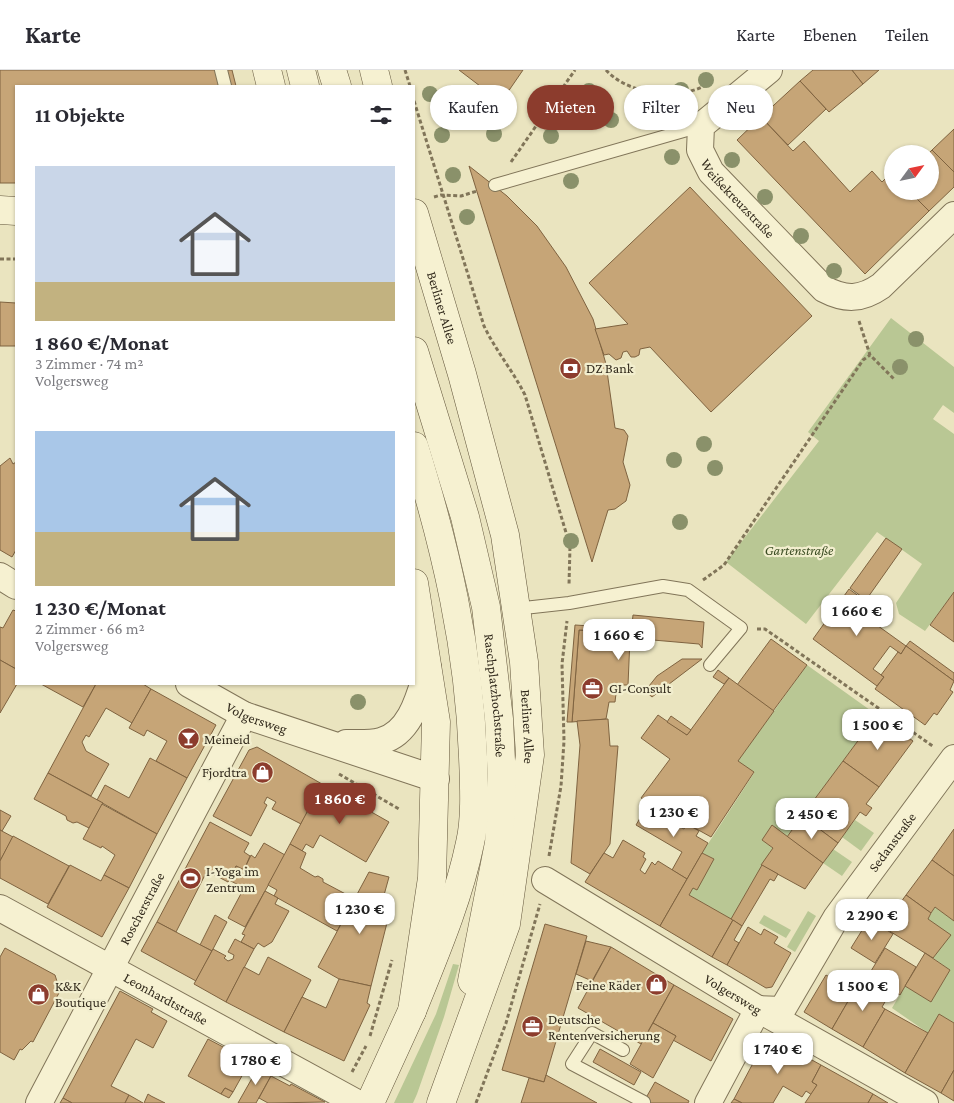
<!DOCTYPE html>
<html lang="de">
<head>
<meta charset="utf-8">
<style>
  body { margin:0; font-family:"Crimson Pro",serif; background:#f7f7f7; color:#2b2b33; height:100vh; display:flex; flex-direction:column; font-size:19px; white-space:nowrap }
  * { box-sizing:border-box; margin:0 }
  p { font-size:16px; color:#7c7c81 }
  .icon { flex:none; width:28px; height:28px; fill:none; stroke:currentColor; stroke-width:2; stroke-linecap:round; stroke-linejoin:round }
  .map { position:relative; flex:1; overflow:hidden }
  .panel { position:absolute; left:15px; top:15px; width:400px; height:600px; display:flex; flex-direction:column; background:#fff; border-radius:0px; box-shadow:0 1px 4px #0004 }
  .panel>* { flex:none }
  .banner { position:absolute; left:430px; top:15px; width:449px; height:45px; display:flex; gap:10px }
  .needle { width:32px; rotate:57deg }
  .buttons { position:absolute; left:884px; top:75px; display:grid; gap:10px }
  .buttons a { display:grid; place-items:center; width:55px; height:55px; border-radius:50%; background:#fff; box-shadow:0 1px 4px #0004; font-size:25px }
  .price { position:absolute; translate:-50% -42px; padding:0 11px; border-radius:10px; background:#fff; color:#222; font-size:16px; line-height:32px; filter:drop-shadow(0 1px 2px #0008) }
  .price::after { content:''; position:absolute; left:50%; top:30px; width:15px; height:11px; margin-left:-8px; background:inherit; clip-path:polygon(0 0,100% 0,50% 100%) }
  .price.selected { background:#8c3c2d; color:#fff }
  ul { padding:0; list-style:none }
  li { display:grid; align-content:center; gap:10px; height:265px; padding:0 20px }
  li span { display:grid; place-items:center; height:155px; border-radius:0px; color:#555 }
  li>.icon { margin-inline-start:auto }
  span .icon { width:90px; height:90px; fill:#fffc; stroke-width:1 }
  li b { font-size:21px }
  h2 { display:flex; justify-content:space-between; align-items:center; height:60px; padding:0 20px; font-size:21px }
  .tag { padding:0 18px; border-radius:22px; background:#fff; box-shadow:0 1px 4px #0004; font-size:18px; line-height:45px }
  .tag.selected { background:#8c3c2d; color:#fff }
  header { display:flex; align-items:center; gap:30px; box-sizing:border-box; height:70px; padding:0 25px; background:#fff; border-bottom:1px solid #e1e1e2 }
  header strong { font-size:24px }
  nav { display:flex; gap:28px; margin-inline-start:auto; font-size:18px }
  .map>svg:first-child { display:block }
</style>
</head>
<body>
<header>
<strong>Karte</strong>
<nav><a>Karte</a><a>Ebenen</a><a>Teilen</a></nav>
</header>
<div class="map">
<svg width="954" height="1033" viewBox="0 0 954 1033">
  <rect width="100%" height="100%" fill="#eae4bf"/>
  <g fill="#b9c794">
    <polygon points="891,248 954,297 954,343 943,335 933,349 954,364 954,522 925,561 899,544 896,533 922,494 877,462 806,554 726,492 819,371 808,362"/>
    <polygon points="807,595 877,645 787,767 772,756 762,770 773,778 731,849 689,825 693,818 697,819 714,789 702,783 754,703 738,691"/>
    <polygon points="855,750 874,763 861,781 842,767"/>
    <polygon points="833,779 852,792 842,806 823,793"/>
    <polygon points="935,837 954,851 954,953 939,944 928,963 892,938 905,916 931,932 950,900 933,888 950,865 928,849"/>
    <polygon points="808,841 816,846 795,882 787,877"/>
    <polygon points="764,845 791,860 786,868 759,853"/>
    <polygon points="453,894 459,895 444,947 417,1024 413,1033 394,1033 436,944"/>
  </g>
  <g fill="#c6a577" stroke="#7f6340">
    <polygon points="0,0 232,0 236,16 16,16 16,113 0,113"/>
    <polygon points="459,0 523,0 501,32"/>
    <polygon points="813,0 852,0 863,14 829,42 800,11"/>
    <polygon points="852,0 879,0 863,14"/>
    <polygon points="800,11 826,39 788,75 761,47"/>
    <polygon points="761,47 793,81 804,71 850,122 872,101 882,112 891,103 892,121 909,121 929,141 865,204 737,70"/>
    <polygon points="954,59 954,102 932,80"/>
    <polygon points="932,80 954,102 954,117 929,141 909,121 930,121 930,84 928,84"/>
    <polygon points="469,96 507,126 537,156 566,197 593,249 606,294 615,358 624,360 628,366 623,392 630,415 626,431 615,439 608,440 592,492"/>
    <polygon points="690,117 812,246 711,342 650,277 640,279 639,285 635,287 631,287 627,281 623,282 621,288 616,290 609,284 604,285 595,259 628,254 589,213"/>
    <polygon points="0,232 16,233 16,276 0,276"/>
    <polygon points="10,388 13,394 16,392 16,480 12,487 0,480 0,396"/>
    <polygon points="886,468 902,479 866,530 850,518"/>
    <polygon points="849,519 875,538 867,548 906,576 901,584 890,576 873,599 884,607 877,616 813,569"/>
    <polygon points="954,522 954,572 930,555"/>
    <polygon points="13,540 16,541 16,599 0,590 0,557 3,558"/>
    <polygon points="633,545 704,552 702,578 699,574 630,568 628,615 617,615 615,632 609,632 606,649 572,652 579,560 631,564"/>
    <polygon points="575,555 607,557 606,561 579,560 572,652 567,652"/>
    <polygon points="771,569 807,595 773,641 737,615"/>
    <polygon points="910,571 954,603 954,611 906,576"/>
    <polygon points="906,576 954,611 950,620 953,622 937,645 934,643 925,655 875,619 884,607 881,605 898,582 901,584"/>
    <polygon points="682,589 702,589 652,627 645,621 657,606"/>
    <polygon points="0,590 16,599 17,614 0,643"/>
    <polygon points="718,600 729,608 724,614 713,607"/>
    <polygon points="729,608 774,641 738,691 754,702 711,767 641,728 670,689 641,668 658,645 687,665"/>
    <polygon points="41,614 96,614 83,637"/>
    <polygon points="96,614 143,614 151,619 132,653 106,638 89,667 86,665 82,672 86,681 109,694 91,726 48,703"/>
    <polygon points="151,619 216,655 187,708 156,691 167,671 147,660 144,666 129,658"/>
    <polygon points="877,645 913,671 879,717 843,691"/>
    <polygon points="671,646 691,660 687,665 667,652"/>
    <polygon points="608,649 610,676 618,676 610,774 590,804 571,793 580,675 577,651"/>
    <polygon points="257,677 322,714 301,754 272,739 276,732 267,727 264,733 267,735 251,766 213,746 249,680"/>
    <polygon points="150,688 187,708 157,764 97,730 105,715 129,728"/>
    <polygon points="843,691 879,717 866,734 872,738 866,746 860,742 838,773 802,746"/>
    <polygon points="48,703 103,733 89,758 77,752 73,753 67,750 66,746 34,729"/>
    <polygon points="322,714 389,752 366,792 320,765 313,778 306,774 302,781 290,774"/>
    <polygon points="649,733 677,748 674,754 684,759 687,754 699,761 696,766 708,773 687,809 672,800 682,782 636,755"/>
    <polygon points="102,734 157,764 129,818 104,805 115,785 102,776 101,778 83,769"/>
    <polygon points="0,740 11,746 2,761 0,760"/>
    <polygon points="802,746 838,773 823,793 787,767"/>
    <polygon points="210,752 249,773 244,782 250,786 244,800 236,796 228,812 207,801 176,862 157,852"/>
    <polygon points="772,755 823,793 805,819 761,795 773,778 762,770"/>
    <polygon points="954,759 954,806 932,790"/>
    <polygon points="0,760 13,767 0,791"/>
    <polygon points="13,766 69,796 48,834 0,808 0,791"/>
    <polygon points="623,770 645,783 643,787 646,789 640,800 645,804 652,792 655,795 658,791 687,809 660,856 585,812 604,783 613,788"/>
    <polygon points="264,773 285,785 245,857 228,848 244,818 229,810 236,796 244,800 251,785 255,788"/>
    <polygon points="290,774 306,783 300,798 315,807 318,806 323,809 323,812 355,829 337,861 274,826 277,820 268,815"/>
    <polygon points="702,783 714,789 697,820 693,818 689,825 733,850 712,887 660,856"/>
    <polygon points="932,790 954,806 954,851 935,837 931,843 906,825"/>
    <polygon points="70,795 101,811 104,805 129,818 102,867 47,837"/>
    <polygon points="762,795 778,804 774,811 770,809 742,856 731,849"/>
    <polygon points="369,802 389,807 381,836 390,841 371,916 339,909 318,897"/>
    <polygon points="265,821 278,828 275,834 289,841 272,872 264,877 258,873 254,879 241,872 245,865 242,864"/>
    <polygon points="906,825 931,843 928,849 951,865 933,888 883,857"/>
    <polygon points="215,845 227,852 212,881 200,875"/>
    <polygon points="869,849 893,864 875,893 851,878"/>
    <polygon points="733,850 742,856 734,870 739,873 727,895 712,887"/>
    <polygon points="157,852 212,881 196,911 141,881"/>
    <polygon points="545,854 587,866 544,1012 502,1000"/>
    <polygon points="748,857 761,865 764,859 778,867 774,873 791,883 772,917 766,918 727,895"/>
    <polygon points="235,869 254,879 226,932 194,914 213,879 226,886 224,888 228,891 233,889 234,885 228,882"/>
    <polygon points="586,871 611,877 592,911 576,904"/>
    <polygon points="611,877 674,915 641,974 578,938"/>
    <polygon points="5,878 55,905 60,921 33,972 31,971 22,980 20,979 14,990 0,982 0,887"/>
    <polygon points="885,878 916,897 900,925 868,906"/>
    <polygon points="925,883 950,900 931,932 905,916"/>
    <polygon points="268,887 311,910 284,962 226,932 244,897 259,905"/>
    <polygon points="826,905 854,921 832,959 804,942"/>
    <polygon points="868,906 892,920 882,937 885,939 863,977 832,959 854,921 857,923"/>
    <polygon points="339,909 371,916 367,933 370,935 344,991 284,962 302,927 326,938"/>
    <polygon points="674,915 733,949 711,991 673,970 676,966 653,953"/>
    <polygon points="120,921 153,939 151,942 167,951 153,978 136,969 111,1016 129,1025 125,1033 72,1033 63,1028"/>
    <polygon points="885,939 928,963 905,1003 863,977"/>
    <polygon points="939,944 954,953 954,1000 941,1023 905,1003"/>
    <polygon points="653,953 676,966 653,1008 630,994"/>
    <polygon points="208,969 242,987 240,990 248,995 233,1022 225,1018 221,1024 188,1006"/>
    <polygon points="783,974 821,995 812,1012 817,1015 812,1025 806,1021 802,1027 783,1016 773,1033 742,1033 734,1029 760,980"/>
    <polygon points="600,979 641,1002 634,1015 593,992"/>
    <polygon points="821,995 873,1024 868,1033 805,1033 817,1015 812,1012"/>
    <polygon points="259,996 272,1004 256,1033 238,1033"/>
    <polygon points="954,1000 954,1031 941,1023"/>
    <polygon points="546,1005 597,1033 521,1033 529,1008 544,1012"/>
    <polygon points="271,1006 290,1016 291,1014 325,1032 268,1033 259,1028"/>
    <polygon points="655,1012 689,1031 688,1033 643,1033"/>
    <polygon points="225,1018 233,1022 229,1028 221,1024"/>
    <polygon points="148,1024 151,1026 165,1033 144,1033"/>
    <polygon points="873,1024 888,1033 868,1033"/>
    <polygon points="129,1025 143,1033 125,1033"/>
    <polygon points="63,1028 72,1033 60,1033"/>
    <polygon points="734,1029 742,1033 731,1033"/>
  </g>
  <g fill="none" stroke-linecap="round" stroke-linejoin="round">
    <defs>
      <g id="lane">
        <polyline points="221,0 225,16"/>
        <polyline points="495,115 701,56"/>
        <polyline points="515,539 569,533 663,516 688,520 741,558 710,595"/>
        <polyline points="623,980 592,963 572,994 644,1032"/>
      </g>
      <g id="street">
        <path id="s1" d="M 769,0 L 701,56 L 700,80 L 711,102 L 824,219 C 845,230 861,230 881,216 L 954,145"/>
        <polyline points="0,506 16,516"/>
        <path id="s2" d="M 189,614 L 244,645 L 436,709"/>
        <path d="M 346,673 C 358,673 370,674 381,671 C 412,663 420,623 428,598"/>
        <path id="s3" d="M 545,810 L 758,939 L 925,1033"/>
        <path id="s4" d="M 0,838 L 357,1033"/>
        <path id="s5" d="M 758,939 L 782,940 L 836,848 L 954,688"/>
        <path id="s6" d="M 39,1033 L 244,645"/>
        <polyline points="708,1033 758,939"/>
      </g>
      <g id="secondary">
        <polyline points="267,0 271,16"/>
        <polyline points="301,0 305,16"/>
        <polyline points="332,0 337,16"/>
        <polyline points="374,0 378,16"/>
        <polyline points="0,140 16,141"/>
        <path id="s7" d="M 414,143 L 462,304 L 505,465 L 524,592 L 530,685 L 506,854 L 441,1033"/>
        <path id="s8" d="M 414,281 L 465,447 L 486,537 L 499,649 L 502,711 L 499,773 L 472,911"/>
        <path d="M 412,941 C 434,886 458,831 470,773 C 476,748 474,713 473,687 C 469,578 446,479 414,376"/>
        <polyline points="370,1033 412,941 432,808 436,652 414,513"/>
      </g>
    </defs>
    <use href="#lane" stroke="#817559" stroke-width="14"/>
    <use href="#street" stroke="#817559" stroke-width="28"/>
    <use href="#secondary" stroke="#63563c" stroke-width="29"/>
    <g stroke="#817559" stroke-width="3" stroke-dasharray="4 2.5" stroke-linecap="butt">
      <polyline points="405,0 410,16"/>
      <path d="M 606,0 C 626,22 664,27 691,21 C 699,19 706,15 713,12"/>
      <path d="M 414,31 L 484,256 C 496,281 513,301 525,325 L 570,476 L 569,515"/>
      <polyline points="511,92 575,0"/>
      <polyline points="434,127 441,125 461,126 477,121"/>
      <polyline points="0,189 16,189"/>
      <polyline points="859,251 870,285 894,309"/>
      <polyline points="703,510 724,495 863,290 870,285"/>
      <polyline points="757,559 765,559 934,677"/>
      <polyline points="339,704 399,739"/>
      <polyline points="549,786 561,716 564,671 562,594 567,551"/>
      <polyline points="370,966 392,890"/>
      <polyline points="352,1002 366,976"/>
      <polyline points="476,1033 506,953 540,834"/>
    </g>
    <use href="#lane" stroke="#f6f1d1" stroke-width="12"/>
    <use href="#street" stroke="#f6f1d1" stroke-width="26"/>
    <use href="#secondary" stroke="#f6f1d1" stroke-width="28"/>
  </g>
  <g fill="#8a916a">
    <circle cx="706" cy="10" r="8"/>
    <circle cx="681" cy="20" r="8"/>
    <circle cx="589" cy="21" r="8"/>
    <circle cx="430" cy="24" r="8"/>
    <circle cx="469" cy="45" r="8"/>
    <circle cx="611" cy="50" r="8"/>
    <circle cx="494" cy="64" r="8"/>
    <circle cx="442" cy="65" r="8"/>
    <circle cx="551" cy="66" r="8"/>
    <circle cx="672" cy="87" r="8"/>
    <circle cx="732" cy="90" r="8"/>
    <circle cx="453" cy="105" r="8"/>
    <circle cx="571" cy="111" r="8"/>
    <circle cx="765" cy="127" r="8"/>
    <circle cx="467" cy="147" r="8"/>
    <circle cx="801" cy="166" r="8"/>
    <circle cx="834" cy="201" r="8"/>
    <circle cx="916" cy="269" r="8"/>
    <circle cx="900" cy="297" r="8"/>
    <circle cx="704" cy="374" r="8"/>
    <circle cx="674" cy="390" r="8"/>
    <circle cx="715" cy="398" r="8"/>
    <circle cx="680" cy="452" r="8"/>
    <circle cx="571" cy="471" r="8"/>
    <circle cx="358" cy="632" r="8"/>
  </g>
  <defs>
    <symbol id="bank-disc" viewBox="-11 -11 22 22"><circle r="9.5" fill="#8c3c2d" stroke="#f2eece"/><path d="M-6-4H6V4H-6ZM0-2.3a2.3 2.3 0 1 0 0 4.6a2.3 2.3 0 1 0 0-4.6Z" fill="#fff"/></symbol>
    <symbol id="office-disc" viewBox="-11 -11 22 22"><circle r="9.5" fill="#8c3c2d" stroke="#f2eece"/><path d="M-6-3h4V-5.5h4V-3h4V5H-6ZM-1-4.5V-3h2v-1.5ZM-6 0V1H6V0Z" fill="#fff"/></symbol>
    <symbol id="bar-disc" viewBox="-11 -11 22 22"><circle r="9.5" fill="#8c3c2d" stroke="#f2eece"/><path d="M-6-5H6L.8 .8V4.5H3.5V6h-7V4.5H-.8V.8Z" fill="#fff"/></symbol>
    <symbol id="shop-disc" viewBox="-11 -11 22 22"><circle r="9.5" fill="#8c3c2d" stroke="#f2eece"/><path d="M-5-2.5h2.3a2.7 3.5 0 0 1 5.4 0H5L5.5 6h-11ZM-1.5-2.5h3a1.5 2.3 0 0 0-3 0Z" fill="#fff"/></symbol>
    <symbol id="stadium-disc" viewBox="-11 -11 22 22"><circle r="9.5" fill="#8c3c2d" stroke="#f2eece"/><path d="M0-5a6.5 5 0 1 0 0 10a6.5 5 0 1 0 0-10ZM-3.5-1.8h7v3.6h-7Z" fill="#fff"/></symbol>
  </defs>
  <g fill-rule="evenodd">
    <use href="#bank-disc" x="558" y="286" width="25" height="25"/>
    <use href="#office-disc" x="580" y="606" width="25" height="25"/>
    <use href="#bar-disc" x="176" y="656" width="25" height="25"/>
    <use href="#shop-disc" x="250" y="690" width="25" height="25"/>
    <use href="#stadium-disc" x="178" y="796" width="25" height="25"/>
    <use href="#shop-disc" x="644" y="902" width="25" height="25"/>
    <use href="#shop-disc" x="26" y="912" width="25" height="25"/>
    <use href="#office-disc" x="520" y="944" width="25" height="25"/>
  </g>
  <g text-anchor="middle" stroke-width="4.5" stroke-linejoin="round" paint-order="stroke">
    <g font-size="14" fill="#322a1c" stroke="#f2eece">
      <text dy="5" stroke="none"><textPath href="#s1" startOffset="174">Weißekreuzstraße</textPath></text>
      <text dy="5" stroke="none"><textPath href="#s7" startOffset="99">Berliner Allee</textPath></text>
      <text dy="5" stroke="none"><textPath href="#s8" startOffset="355">Raschplatzhochstraße</textPath></text>
      <text dy="5" stroke="none"><textPath href="#s2" startOffset="76">Volgersweg</textPath></text>
      <text dy="5" stroke="none"><textPath href="#s7" startOffset="528">Berliner Allee</textPath></text>
      <text dy="5" stroke="none"><textPath href="#s5" startOffset="225">Sedanstraße</textPath></text>
      <text dy="5" stroke="none"><textPath href="#s6" startOffset="220">Roscherstraße</textPath></text>
      <text dy="5" stroke="none"><textPath href="#s3" startOffset="220">Volgersweg</textPath></text>
      <text dy="5" stroke="none"><textPath href="#s4" startOffset="189">Leonhardtstraße</textPath></text>
    </g>
    <g font-size="14" fill="#322a1c" stroke="#f2eece" text-anchor="start">
      <text x="586" y="303">DZ Bank</text>
      <text x="609" y="623">GI-Consult</text>
      <text x="204" y="674">Meineid</text>
      <text x="247" y="707" text-anchor="end">Fjordtra</text>
      <text x="206" y="806">I-Yoga im<tspan x="206" dy="16">Zentrum</tspan></text>
      <text x="641" y="920" text-anchor="end">Feine Räder</text>
      <text x="55" y="921">K&amp;K<tspan x="55" dy="16">Boutique</tspan></text>
      <text x="548" y="954">Deutsche<tspan x="548" dy="16">Rentenversicherung</tspan></text>
    </g>
    <g font-size="14" font-style="italic" fill="#3c4d24" stroke="#f2eece">
      <text x="799" y="485">Gartenstraße</text>
    </g>
  </g>
</svg>
<div class="buttons">
<a><svg class="needle" viewBox="-14 -14 28 28"><path d="M0-13l5 13h-10z" fill="#e53935"/><path d="M0 13l5-13h-10z" fill="#7c7c81"/></svg></a>
</div>
<b class="price" style="left:857px;top:567px">1 660 €</b>
<b class="price" style="left:619px;top:591px">1 660 €</b>
<b class="price" style="left:878px;top:681px">1 500 €</b>
<b class="price selected" style="left:340px;top:755px">1 860 €</b>
<b class="price" style="left:674px;top:768px">1 230 €</b>
<b class="price" style="left:812px;top:770px">2 450 €</b>
<b class="price" style="left:360px;top:865px">1 230 €</b>
<b class="price" style="left:872px;top:871px">2 290 €</b>
<b class="price" style="left:863px;top:942px">1 500 €</b>
<b class="price" style="left:778px;top:1005px">1 740 €</b>
<b class="price" style="left:256px;top:1016px">1 780 €</b>
<div class="banner">
<a class="tag">Kaufen</a>
<a class="tag selected">Mieten</a>
<a class="tag">Filter</a>
<a class="tag">Neu</a>
</div>
<section class="panel">
<h2>11 Objekte<svg class="icon" aria-label="filters" viewBox="0 0 24 24"><path d="M4 7h16M4 17h16"/><circle cx="9" cy="7" r="2"/><circle cx="15" cy="17" r="2"/></svg></h2>
<ul>
<li><span style="background:linear-gradient(#c9d6e8 75%,#c2b280 0)"><svg class="icon" aria-label="home" viewBox="0 0 24 24"><path d="M3 11l9-7 9 7M6 9v11h12V9"/></svg></span><div><b>1 860 €/Monat</b><p>3 Zimmer · 74 m²</p><p>Volgersweg</p></div></li>
<li><span style="background:linear-gradient(#a9c7e8 65%,#c2b280 0)"><svg class="icon" aria-label="home" viewBox="0 0 24 24"><path d="M3 11l9-7 9 7M6 9v11h12V9"/></svg></span><div><b>1 230 €/Monat</b><p>2 Zimmer · 66 m²</p><p>Volgersweg</p></div></li>
</ul>
</section>
</div>
</body>
</html>
